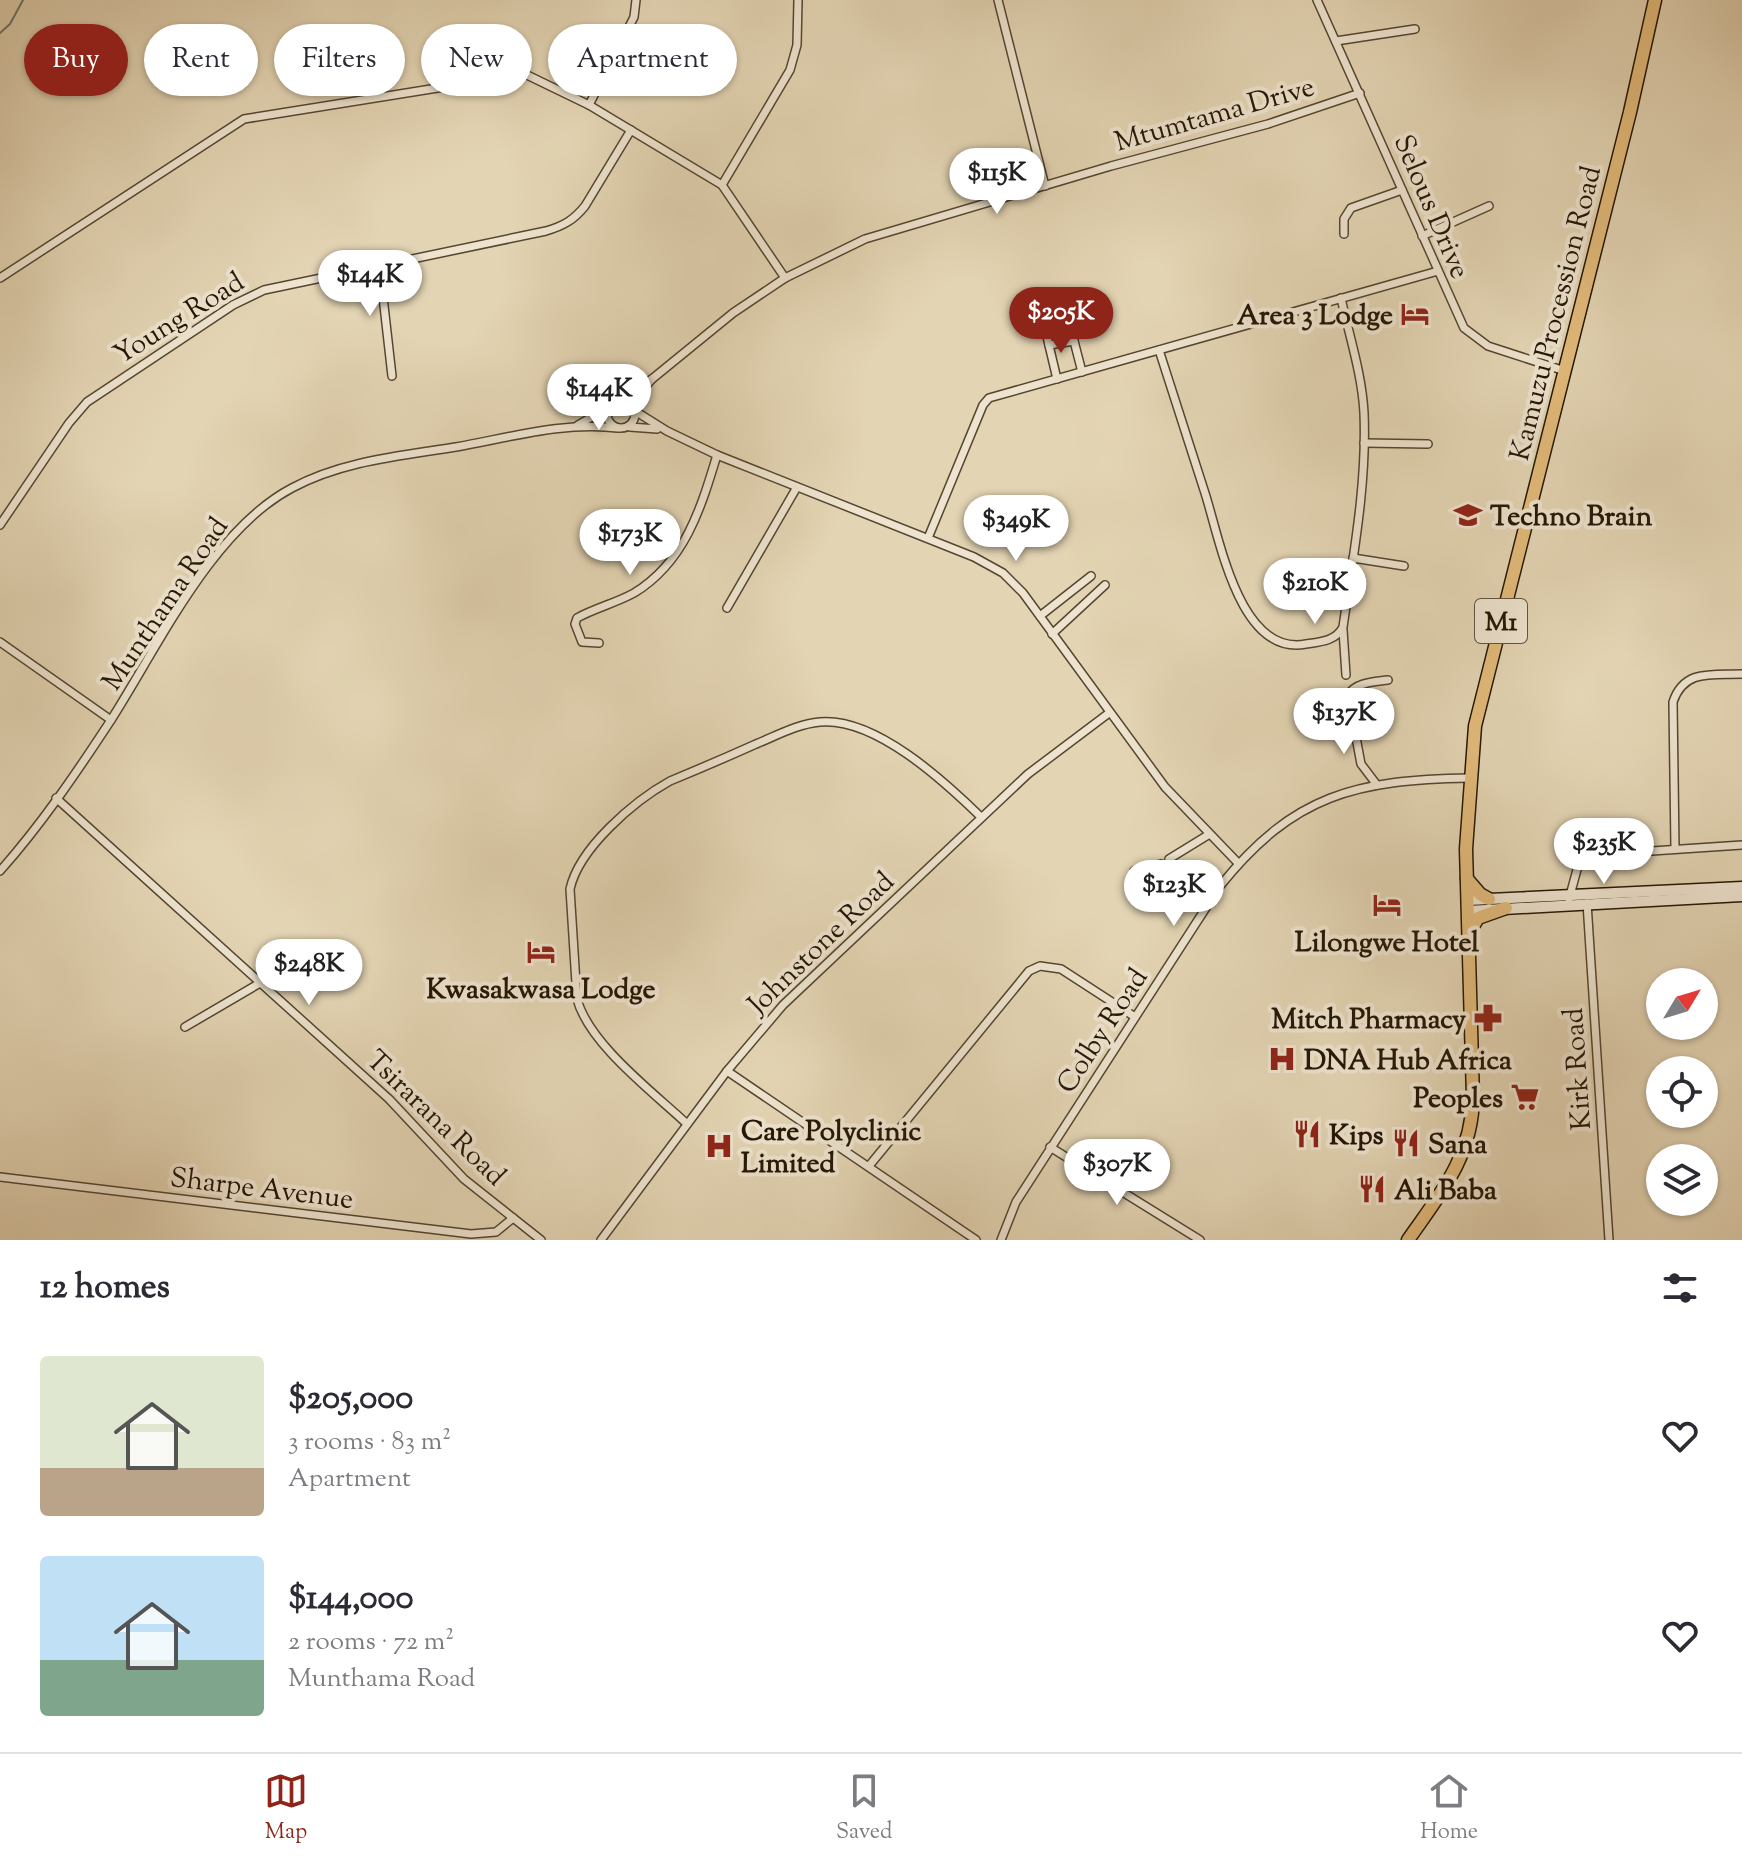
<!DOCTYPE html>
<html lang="en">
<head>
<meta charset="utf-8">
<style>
  body { margin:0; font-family:"Sorts Mill Goudy",serif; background:#f7f7f7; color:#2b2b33; height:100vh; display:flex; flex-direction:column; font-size:30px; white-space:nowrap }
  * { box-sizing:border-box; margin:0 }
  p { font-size:26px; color:#7c7c81 }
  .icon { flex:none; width:44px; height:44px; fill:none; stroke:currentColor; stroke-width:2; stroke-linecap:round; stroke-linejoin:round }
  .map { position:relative; height:1240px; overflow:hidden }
  .side { display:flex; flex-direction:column; background:#fff; flex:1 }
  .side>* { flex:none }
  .guide { position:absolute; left:24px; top:24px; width:800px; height:72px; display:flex; gap:16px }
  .needle { width:52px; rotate:52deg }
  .buttons { position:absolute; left:1646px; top:968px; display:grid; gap:16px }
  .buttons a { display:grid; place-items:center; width:72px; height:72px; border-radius:50%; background:#fff; box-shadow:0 2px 6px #0004; font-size:40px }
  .price { position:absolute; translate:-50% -68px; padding:0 18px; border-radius:28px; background:#fff; color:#222; font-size:26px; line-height:52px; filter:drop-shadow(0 2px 4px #0008) }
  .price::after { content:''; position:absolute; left:50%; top:48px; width:24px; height:18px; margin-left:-12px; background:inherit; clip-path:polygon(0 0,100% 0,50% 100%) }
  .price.active { background:#8f2418; color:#fff }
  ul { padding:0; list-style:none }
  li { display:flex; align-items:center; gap:24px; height:200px; padding:0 40px }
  li span { display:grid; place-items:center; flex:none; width:224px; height:160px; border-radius:8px; color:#555 }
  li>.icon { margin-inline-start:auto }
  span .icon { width:96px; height:96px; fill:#fffc; stroke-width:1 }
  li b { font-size:34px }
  h2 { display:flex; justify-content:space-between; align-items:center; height:96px; padding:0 40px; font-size:34px }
  .tag { padding:0 28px; border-radius:36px; background:#fff; box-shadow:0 2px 6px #0004; font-size:28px; line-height:72px }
  .tag.active { background:#8f2418; color:#fff }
  .tab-bar { display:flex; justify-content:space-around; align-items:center; height:112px; border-top:2px solid #e1e1e2; background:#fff; font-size:22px; color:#7c7c81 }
  .tab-bar a { display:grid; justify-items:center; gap:4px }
  .tab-bar .active { color:#8f2418 }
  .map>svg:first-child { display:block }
</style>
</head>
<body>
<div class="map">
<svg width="1742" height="1240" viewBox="0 0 1742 1240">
  <rect width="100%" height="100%" fill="#e3d4b3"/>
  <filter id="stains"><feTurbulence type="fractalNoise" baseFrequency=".0025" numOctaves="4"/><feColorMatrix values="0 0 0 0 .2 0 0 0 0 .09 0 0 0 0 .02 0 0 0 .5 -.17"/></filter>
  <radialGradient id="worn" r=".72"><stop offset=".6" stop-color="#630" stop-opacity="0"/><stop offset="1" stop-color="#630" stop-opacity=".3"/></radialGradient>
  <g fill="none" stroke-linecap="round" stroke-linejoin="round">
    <polyline stroke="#68776a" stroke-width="2" points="0,33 10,24 23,0"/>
    <defs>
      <g id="minor">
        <polyline points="998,0 1045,186"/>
        <polyline points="1317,0 1464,328 1488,346 1565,371"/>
        <polyline points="1336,41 1415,29"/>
        <polyline points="589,105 634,17 636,0"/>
        <polyline points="722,185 790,70 797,45 798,0"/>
        <polyline points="1344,234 1344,219 1351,208 1402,190"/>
        <polyline points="1422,236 1489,206"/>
        <polyline points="392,263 383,297 392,376"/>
        <polyline points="0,278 244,119 525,74 589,105 722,185 785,278"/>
        <polyline points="1049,345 1074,341"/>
        <path d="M 1159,350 C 1174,397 1189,443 1204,490 C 1219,534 1238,657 1306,644 C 1320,642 1336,641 1343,627 C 1353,557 1367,484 1364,413 C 1362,374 1349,335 1341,298"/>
        <polyline points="652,379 639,394 635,411 667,431 717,455 974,557 1003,573 1023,593 1165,787 1238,863"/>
        <polyline points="1057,379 1044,324 1044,318 1047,312 1058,310 1067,314 1082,372"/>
        <circle cx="621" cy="414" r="14"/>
        <polyline points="618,401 652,379 733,313 785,278 865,239 1111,166 1268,124 1360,93"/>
        <polyline points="578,425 609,407"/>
        <polyline points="630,427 657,429"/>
        <polyline points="1364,443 1428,444"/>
        <path d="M 0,525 L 69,423 L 87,402 L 233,305 L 264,290 L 546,231 C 563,226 574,220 585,206 L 631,130"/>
        <polyline points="928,538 983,405 989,398 1438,271"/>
        <polyline points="1353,558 1404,566"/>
        <polyline points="727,608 797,487"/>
        <polyline points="1040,616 1091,576"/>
        <polyline points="1343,630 1346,675"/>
        <polyline points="1052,634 1105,585"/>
        <polyline points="0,642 111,720"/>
        <path d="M 599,643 L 582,642 L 575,624 L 577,618 C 595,608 616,603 634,593 C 685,562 701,508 717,455"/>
        <path d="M 1377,785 L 1361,764 L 1348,695 C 1356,682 1374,682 1388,680"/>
        <polyline points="56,798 389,1099 464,1179 541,1240"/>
        <path d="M 1675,849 L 1673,702 C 1684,669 1712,675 1742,674"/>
        <polyline points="1169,859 1208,835"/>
        <path d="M 0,871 C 41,825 77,772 111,720 C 159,645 212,530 292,488 C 342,461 400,456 456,447 C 508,438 564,421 618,428"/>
        <polyline points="1134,871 1161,864"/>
        <polyline points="1569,899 1578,866 1592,855 1742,845"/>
        <polyline points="1587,903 1609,1240"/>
        <polyline points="185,1027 260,983"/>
        <polyline points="727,1071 976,1240"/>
        <path d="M 687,1124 C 653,1092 589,1044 577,999 L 570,889 C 579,848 634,801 670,781 C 699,769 727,757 756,744 C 776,736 797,724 820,722 C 875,717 944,781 981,817"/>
        <polyline points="1050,1147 1200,1240"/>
        <polyline points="869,1166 1029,971 1040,966 1061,969 1135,1017"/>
        <polyline points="0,1177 471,1234 496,1232 513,1218"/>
        <polyline points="601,1240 727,1071 783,1005 1028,774 1109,713"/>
        <path d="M 1001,1240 L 1016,1202 L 1220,886 C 1294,794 1356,780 1470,778"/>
      </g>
      <g id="secondary">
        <polyline points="1468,900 1742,887"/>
        <polyline points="1468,911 1742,896"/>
      </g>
      <g id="trunk">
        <polyline points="1467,879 1480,894 1489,899"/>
        <polyline points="1470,931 1478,918 1506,908"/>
        <path d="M 1408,1240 C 1440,1194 1472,1157 1473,1098 L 1466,849 L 1475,726 L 1630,112 L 1655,0"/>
      </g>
    </defs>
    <use href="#minor" stroke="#544630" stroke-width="10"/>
    <use href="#secondary" stroke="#241604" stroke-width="13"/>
    <use href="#trunk" stroke="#241604" stroke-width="15"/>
    <use href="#minor" stroke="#ede3ce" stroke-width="7"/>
    <use href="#secondary" stroke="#ede3ce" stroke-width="10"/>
    <use href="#trunk" stroke="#e2ba7a" stroke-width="12"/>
  </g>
  <defs>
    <symbol id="hotel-bare" viewBox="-9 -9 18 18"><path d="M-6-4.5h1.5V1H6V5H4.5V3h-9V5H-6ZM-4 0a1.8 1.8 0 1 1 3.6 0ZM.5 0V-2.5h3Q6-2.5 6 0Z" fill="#8f2418" stroke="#ede3ce" stroke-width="2.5" paint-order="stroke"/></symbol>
    <symbol id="university-bare" viewBox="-9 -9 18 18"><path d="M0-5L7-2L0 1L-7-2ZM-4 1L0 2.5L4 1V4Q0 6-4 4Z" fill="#8f2418" stroke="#ede3ce" stroke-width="2.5" paint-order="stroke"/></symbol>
    <symbol id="pharmacy-bare" viewBox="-9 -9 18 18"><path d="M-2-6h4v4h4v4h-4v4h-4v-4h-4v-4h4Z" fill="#8f2418" stroke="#ede3ce" stroke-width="2.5" paint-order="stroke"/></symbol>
    <symbol id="hospital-bare" viewBox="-9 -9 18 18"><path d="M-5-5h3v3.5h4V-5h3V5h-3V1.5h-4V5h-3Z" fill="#8f2418" stroke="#ede3ce" stroke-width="2.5" paint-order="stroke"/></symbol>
    <symbol id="supermarket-bare" viewBox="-9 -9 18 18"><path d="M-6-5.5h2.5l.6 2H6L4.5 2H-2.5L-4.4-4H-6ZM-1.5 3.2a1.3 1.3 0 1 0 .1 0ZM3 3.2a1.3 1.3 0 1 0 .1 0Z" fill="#8f2418" stroke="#ede3ce" stroke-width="2.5" paint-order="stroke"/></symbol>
    <symbol id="restaurant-bare" viewBox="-9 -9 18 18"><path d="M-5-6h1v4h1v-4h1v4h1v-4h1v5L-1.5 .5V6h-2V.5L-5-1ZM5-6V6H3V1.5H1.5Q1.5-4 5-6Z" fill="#8f2418" stroke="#ede3ce" stroke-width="2.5" paint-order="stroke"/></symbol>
  </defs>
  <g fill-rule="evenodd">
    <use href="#hotel-bare" x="1395" y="294" width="40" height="40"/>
    <use href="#university-bare" x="1448" y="495" width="40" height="40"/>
    <use href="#hotel-bare" x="1367" y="885" width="40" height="40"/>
    <use href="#hotel-bare" x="521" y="932" width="40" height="40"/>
    <use href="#pharmacy-bare" x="1468" y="998" width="40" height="40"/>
    <use href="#hospital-bare" x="1262" y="1039" width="40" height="40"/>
    <use href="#supermarket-bare" x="1505" y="1077" width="40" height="40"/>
    <use href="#restaurant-bare" x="1287" y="1114" width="40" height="40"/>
    <use href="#restaurant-bare" x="1386" y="1123" width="40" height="40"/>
    <use href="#hospital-bare" x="699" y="1126" width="40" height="40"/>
    <use href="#restaurant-bare" x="1352" y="1169" width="40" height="40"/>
  </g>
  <g text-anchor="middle" stroke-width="8" stroke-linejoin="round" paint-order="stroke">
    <rect fill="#ede3ce" stroke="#605441" stroke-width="2" x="1475" y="599" width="52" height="44" rx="6"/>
    <g font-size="26" font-weight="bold" fill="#241604">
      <text x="1501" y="630">M1</text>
    </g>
    <g font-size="28" fill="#241604" stroke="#ede3ce">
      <text transform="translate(1214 113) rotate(-16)" y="10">Mtumtama Drive</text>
      <text transform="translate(1433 206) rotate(67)" y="10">Selous Drive</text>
      <text transform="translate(1554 313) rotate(-76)" y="10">Kamuzu Procession Road</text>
      <text transform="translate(178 317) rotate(-32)" y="10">Young Road</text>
      <text transform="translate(164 603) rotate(-56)" y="10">Munthama Road</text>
      <text transform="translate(820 942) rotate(-44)" y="10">Johnstone Road</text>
      <text transform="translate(1101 1030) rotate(-57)" y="10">Colby Road</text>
      <text transform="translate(1576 1069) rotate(-94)" y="10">Kirk Road</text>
      <text transform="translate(437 1117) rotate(44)" y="10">Tsirarana Road</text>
      <text transform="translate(262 1187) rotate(7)" y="10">Sharpe Avenue</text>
    </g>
    <g font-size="28" font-weight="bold" fill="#241604" stroke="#ede3ce" text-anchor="start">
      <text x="1393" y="324" text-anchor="end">Area 3 Lodge</text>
      <text x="1490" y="525">Techno Brain</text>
      <text x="1387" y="951" text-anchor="middle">Lilongwe Hotel</text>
      <text x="541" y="998" text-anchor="middle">Kwasakwasa Lodge</text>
      <text x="1466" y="1028" text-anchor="end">Mitch Pharmacy</text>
      <text x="1304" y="1069">DNA Hub Africa</text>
      <text x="1503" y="1107" text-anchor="end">Peoples</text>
      <text x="741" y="1140">Care Polyclinic<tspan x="741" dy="32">Limited</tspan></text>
      <text x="1329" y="1144">Kips</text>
      <text x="1428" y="1153">Sana</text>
      <text x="1394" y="1199">Ali Baba</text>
    </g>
  </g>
  <rect width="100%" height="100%" filter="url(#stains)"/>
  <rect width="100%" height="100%" fill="url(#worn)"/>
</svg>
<div class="buttons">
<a><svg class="needle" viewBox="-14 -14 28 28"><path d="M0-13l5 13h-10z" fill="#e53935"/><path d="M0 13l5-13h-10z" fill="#7c7c81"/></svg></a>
<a><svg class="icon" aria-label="locate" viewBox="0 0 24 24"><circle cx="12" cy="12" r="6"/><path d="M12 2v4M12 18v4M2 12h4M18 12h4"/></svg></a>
<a><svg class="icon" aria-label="layers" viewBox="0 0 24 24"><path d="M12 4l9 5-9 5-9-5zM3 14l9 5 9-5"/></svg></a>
</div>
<b class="price" style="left:997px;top:216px">$115K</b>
<b class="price" style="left:370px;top:318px">$144K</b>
<b class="price active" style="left:1061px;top:355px">$205K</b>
<b class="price" style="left:599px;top:432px">$144K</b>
<b class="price" style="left:1016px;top:563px">$349K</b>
<b class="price" style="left:630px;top:577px">$173K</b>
<b class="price" style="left:1315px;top:626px">$210K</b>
<b class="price" style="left:1344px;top:756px">$137K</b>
<b class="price" style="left:1604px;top:886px">$235K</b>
<b class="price" style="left:1174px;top:928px">$123K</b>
<b class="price" style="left:309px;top:1007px">$248K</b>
<b class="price" style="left:1117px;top:1207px">$307K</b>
<div class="guide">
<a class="tag active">Buy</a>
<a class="tag">Rent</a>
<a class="tag">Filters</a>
<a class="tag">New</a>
<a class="tag">Apartment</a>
</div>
</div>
<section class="side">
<h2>12 homes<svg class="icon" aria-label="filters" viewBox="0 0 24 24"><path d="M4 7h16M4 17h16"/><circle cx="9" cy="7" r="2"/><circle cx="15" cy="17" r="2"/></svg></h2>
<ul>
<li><span style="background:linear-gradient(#dfe7d0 70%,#b9a48a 0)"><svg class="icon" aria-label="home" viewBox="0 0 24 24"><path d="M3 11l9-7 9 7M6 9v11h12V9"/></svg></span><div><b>$205,000</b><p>3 rooms · 83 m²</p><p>Apartment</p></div><svg class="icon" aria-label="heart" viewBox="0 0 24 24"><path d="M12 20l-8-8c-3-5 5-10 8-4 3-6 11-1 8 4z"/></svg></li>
<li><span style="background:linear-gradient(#bfe0f5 65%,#7fa58c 0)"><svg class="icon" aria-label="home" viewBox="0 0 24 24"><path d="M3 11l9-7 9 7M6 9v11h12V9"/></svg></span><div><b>$144,000</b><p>2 rooms · 72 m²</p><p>Munthama Road</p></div><svg class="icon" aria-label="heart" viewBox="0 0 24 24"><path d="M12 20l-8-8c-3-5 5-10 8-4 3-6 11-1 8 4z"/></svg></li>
</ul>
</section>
<nav class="tab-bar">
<a class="active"><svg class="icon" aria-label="map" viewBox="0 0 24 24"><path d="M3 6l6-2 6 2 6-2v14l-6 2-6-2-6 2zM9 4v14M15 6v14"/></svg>Map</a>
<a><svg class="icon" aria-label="saved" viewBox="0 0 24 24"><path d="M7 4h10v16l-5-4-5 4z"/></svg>Saved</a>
<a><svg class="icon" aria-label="home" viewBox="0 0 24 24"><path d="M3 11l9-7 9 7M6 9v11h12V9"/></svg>Home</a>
</nav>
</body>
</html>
